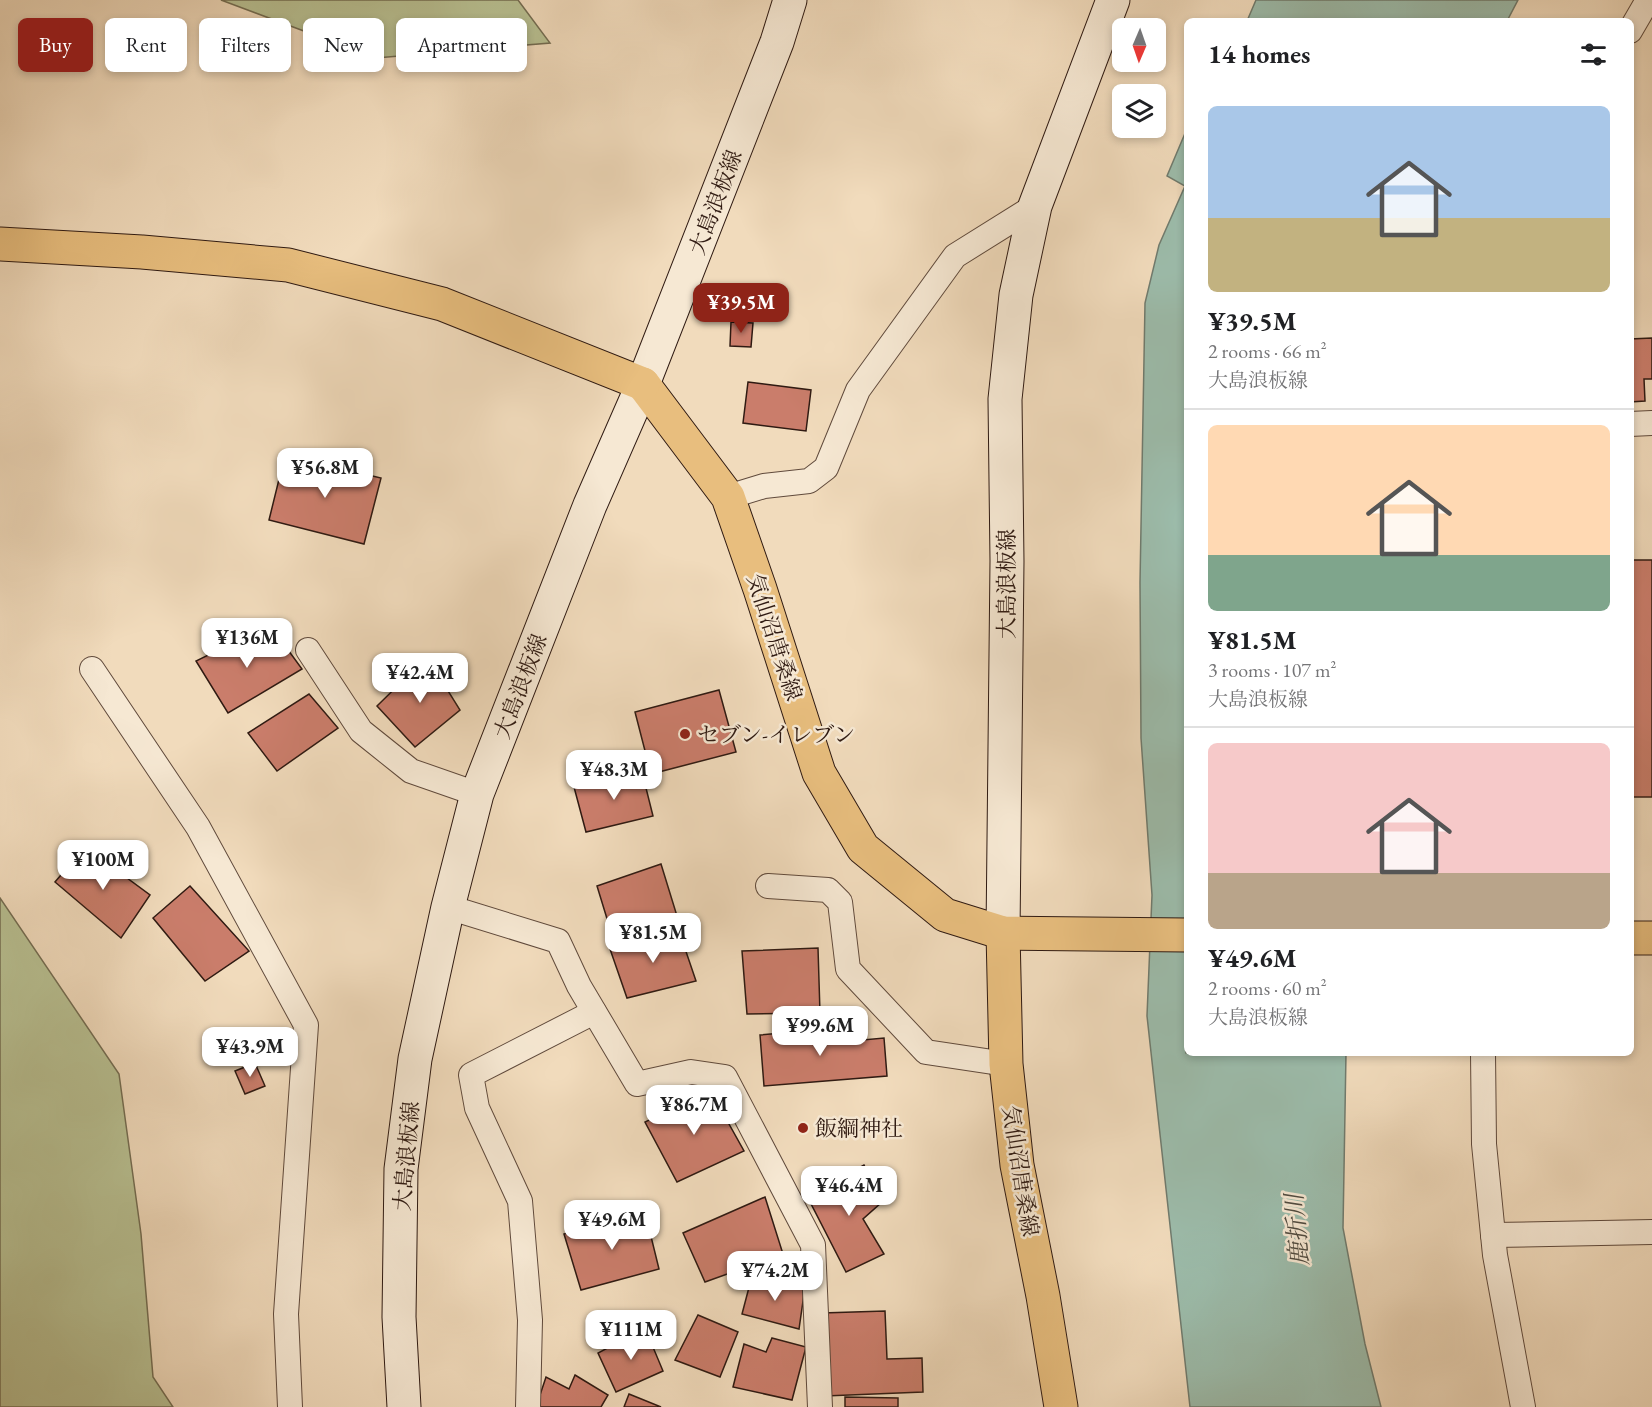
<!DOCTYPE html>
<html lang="en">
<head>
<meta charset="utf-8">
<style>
  body { margin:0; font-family:"EB Garamond","Noto Serif JP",serif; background:#f2f2f2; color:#202124; height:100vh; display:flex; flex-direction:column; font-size:22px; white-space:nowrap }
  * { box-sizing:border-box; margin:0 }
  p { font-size:20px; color:#757577 }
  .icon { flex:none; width:33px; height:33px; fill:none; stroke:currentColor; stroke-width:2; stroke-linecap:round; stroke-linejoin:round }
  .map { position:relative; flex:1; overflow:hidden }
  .side { position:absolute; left:1184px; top:18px; width:450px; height:1038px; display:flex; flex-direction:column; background:#fff; border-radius:9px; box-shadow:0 3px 9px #0003 }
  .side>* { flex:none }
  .hud { position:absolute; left:18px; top:18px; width:570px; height:54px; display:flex; gap:12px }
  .needle { width:39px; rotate:182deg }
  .fabs { position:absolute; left:1112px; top:18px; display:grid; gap:12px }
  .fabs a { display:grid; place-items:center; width:54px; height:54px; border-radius:9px; background:#fff; box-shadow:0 3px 9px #0003; font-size:30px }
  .price { position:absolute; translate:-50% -51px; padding:0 14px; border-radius:12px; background:#fff; color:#222; font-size:20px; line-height:39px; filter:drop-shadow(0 2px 3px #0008) }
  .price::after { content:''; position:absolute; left:50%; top:36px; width:18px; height:14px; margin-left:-9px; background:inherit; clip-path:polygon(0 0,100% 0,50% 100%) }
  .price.active { background:#8f2418; color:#fff }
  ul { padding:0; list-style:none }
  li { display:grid; align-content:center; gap:12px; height:318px; padding:0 24px }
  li+li { border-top:2px solid #e0e0e0 }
  li span { display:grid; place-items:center; height:186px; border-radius:9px; color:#555 }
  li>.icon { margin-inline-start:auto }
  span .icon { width:108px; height:108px; fill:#fffc; stroke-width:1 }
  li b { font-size:26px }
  h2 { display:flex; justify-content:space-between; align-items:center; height:72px; padding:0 24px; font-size:26px }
  .chip { padding:0 21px; border-radius:9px; background:#fff; box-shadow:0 3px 9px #0003; font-size:21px; line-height:54px }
  .chip.active { background:#8f2418; color:#fff }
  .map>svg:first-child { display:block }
</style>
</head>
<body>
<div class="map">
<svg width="1652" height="1407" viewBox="0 0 1652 1407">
  <rect width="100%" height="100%" fill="#f1dbbc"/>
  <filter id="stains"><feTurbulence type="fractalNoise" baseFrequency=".00333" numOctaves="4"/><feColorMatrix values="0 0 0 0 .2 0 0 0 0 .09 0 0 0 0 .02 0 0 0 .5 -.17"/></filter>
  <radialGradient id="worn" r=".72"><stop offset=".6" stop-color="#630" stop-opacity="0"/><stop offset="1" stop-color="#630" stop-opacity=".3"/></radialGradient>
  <g fill="#b8c092" stroke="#746d52" stroke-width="1.5">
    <polygon points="221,0 518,0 550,43 376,58"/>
    <polygon points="0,898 119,1074 141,1234 153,1377 173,1407 0,1407"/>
  </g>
  <g fill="#9cbcab" stroke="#707b6e" stroke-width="1.5">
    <polygon points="1256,0 1518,0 1507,21 1247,21"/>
    <polygon points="1186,131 1186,1053 1346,1053 1343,1228 1365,1344 1381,1407 1190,1407 1147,1016 1152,895 1141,738 1140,583 1145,303 1159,245 1185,186 1167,176"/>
  </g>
  <g fill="#ca7d6b" stroke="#2f1a12" stroke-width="1.5">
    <polygon points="731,322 753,323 751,347 730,346"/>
    <polygon points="1652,338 1652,379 1644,379 1645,401 1630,402 1630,339"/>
    <polygon points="748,382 811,390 806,431 743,423"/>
    <polygon points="285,455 381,478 364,544 269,520"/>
    <rect x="1630" y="560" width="22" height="237"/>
    <polygon points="261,629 273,649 283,643 302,669 228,713 196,661"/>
    <polygon points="427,657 460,710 415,747 377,706"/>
    <polygon points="719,690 736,752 651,774 635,712"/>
    <polygon points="309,694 338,728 277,771 248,733"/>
    <polygon points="641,768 653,816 586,832 574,787"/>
    <polygon points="85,847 150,895 121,938 55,882"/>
    <polygon points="661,864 677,916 612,935 597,886"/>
    <polygon points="190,886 249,951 205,981 153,918"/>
    <polygon points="678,928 696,981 627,998 610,949"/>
    <polygon points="818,948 820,1013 747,1014 742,951"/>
    <polygon points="851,1027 852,1041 884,1038 887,1076 764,1086 760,1035"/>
    <polygon points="255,1063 265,1086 245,1094 235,1071"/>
    <polygon points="710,1090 744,1151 677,1182 645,1122"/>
    <polygon points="864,1165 882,1202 863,1219 884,1254 846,1272 807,1196"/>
    <polygon points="765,1197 783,1254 705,1282 683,1233"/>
    <polygon points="645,1212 659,1269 581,1290 564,1234"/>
    <polygon points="752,1276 805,1287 799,1329 742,1314"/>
    <polygon points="885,1311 887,1359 922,1358 923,1392 825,1396 822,1313"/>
    <polygon points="698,1315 738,1332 720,1377 675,1360"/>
    <polygon points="645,1328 663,1371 616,1392 598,1353"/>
    <polygon points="772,1338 806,1347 792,1400 733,1387 744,1344 766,1352"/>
    <polygon points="575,1375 608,1395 601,1407 536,1407 546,1377 569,1389"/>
    <polygon points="629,1394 661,1407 624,1407"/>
    <polygon points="845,1397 898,1398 898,1407 845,1407"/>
  </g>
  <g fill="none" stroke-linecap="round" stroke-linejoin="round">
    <defs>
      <g id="street">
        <polyline points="1630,31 1648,0"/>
        <polyline points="1630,424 1652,423"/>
        <polyline points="728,497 764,486 809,481 826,468 858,390 955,256 1035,206"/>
        <polyline points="308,650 361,731 411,771 477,794"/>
        <polyline points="92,669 198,827 306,1025 286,1314 290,1407"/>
        <polyline points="768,886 828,890 840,902 848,969 926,1052 1006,1064"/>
        <polyline points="448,907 558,941 579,986 637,1084 691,1072 725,1077 813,1245 820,1407"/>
        <polyline points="1483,1053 1484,1144 1495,1255 1523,1407"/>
        <polyline points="1493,1235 1652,1232"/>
        <polyline points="528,1407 530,1320 520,1201 477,1108 471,1075 594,1012"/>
      </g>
      <g id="secondary">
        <polyline points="1003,933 1007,561 1005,399 1016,295 1035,206 1113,0"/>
        <polyline points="404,1407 399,1317 401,1169 415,1059 448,907 477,794 590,505 643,384 777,42 790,0"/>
      </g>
      <g id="primary">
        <polyline points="643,384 728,497 760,589 819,773 863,848 945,915 1003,933 1186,935"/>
        <polyline points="1003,933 1006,1064 1017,1165 1043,1296 1061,1407"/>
        <polyline points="1630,938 1652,938"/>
      </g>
      <polyline id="highway" points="0,244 142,252 288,265 442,304 643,384"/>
    </defs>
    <use href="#street" stroke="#604a3c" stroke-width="26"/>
    <use href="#secondary" stroke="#2f1a12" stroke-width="35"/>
    <use href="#primary" stroke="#2f1a12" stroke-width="35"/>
    <use href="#highway" stroke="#2f1a12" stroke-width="35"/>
    <use href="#street" stroke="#f6e8d3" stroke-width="24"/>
    <use href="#secondary" stroke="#f6e8d3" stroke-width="33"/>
    <use href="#primary" stroke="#e8be7e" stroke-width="33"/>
    <use href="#highway" stroke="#e8be7e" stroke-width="33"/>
  </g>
  <g fill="#8f2418" stroke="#f6e8d3" stroke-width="2">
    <circle cx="685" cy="734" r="6"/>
    <circle cx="803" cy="1128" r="6"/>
  </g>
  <g text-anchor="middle" stroke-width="5" stroke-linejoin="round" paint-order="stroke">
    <g font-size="22" fill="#2f1a12" stroke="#f6e8d3">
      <text transform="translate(715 202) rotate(-69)" y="8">大島浪板線</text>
      <text transform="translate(1006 584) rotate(-90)" y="8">大島浪板線</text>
      <text transform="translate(775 637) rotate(72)" y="8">気仙沼唐桑線</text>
      <text transform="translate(520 686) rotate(-69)" y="8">大島浪板線</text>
      <text transform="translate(406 1156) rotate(-85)" y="8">大島浪板線</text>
      <text transform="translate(1021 1171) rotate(81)" y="8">気仙沼唐桑線</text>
    </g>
    <g font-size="22" fill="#2f1a12" stroke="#f6e8d3" text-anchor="start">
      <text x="697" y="742">セブン-イレブン</text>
      <text x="815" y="1136">飯綱神社</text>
    </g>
    <g font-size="24" font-style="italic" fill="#504b40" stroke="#f6e8d3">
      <text transform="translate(1297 1230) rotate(-95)" y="8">鹿折川</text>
    </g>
  </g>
  <rect width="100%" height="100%" filter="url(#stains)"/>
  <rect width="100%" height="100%" fill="url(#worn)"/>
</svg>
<div class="fabs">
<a><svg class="needle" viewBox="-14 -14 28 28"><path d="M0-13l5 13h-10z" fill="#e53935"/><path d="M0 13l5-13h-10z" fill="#757577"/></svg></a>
<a><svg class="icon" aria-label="layers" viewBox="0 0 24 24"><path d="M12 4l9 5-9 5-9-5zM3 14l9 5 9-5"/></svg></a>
</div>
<b class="price active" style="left:741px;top:334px">¥39.5M</b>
<b class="price" style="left:325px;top:499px">¥56.8M</b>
<b class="price" style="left:247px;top:669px">¥136M</b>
<b class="price" style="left:420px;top:704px">¥42.4M</b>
<b class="price" style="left:614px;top:801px">¥48.3M</b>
<b class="price" style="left:103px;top:891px">¥100M</b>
<b class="price" style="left:653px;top:964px">¥81.5M</b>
<b class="price" style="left:820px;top:1057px">¥99.6M</b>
<b class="price" style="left:250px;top:1078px">¥43.9M</b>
<b class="price" style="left:694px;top:1136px">¥86.7M</b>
<b class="price" style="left:849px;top:1217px">¥46.4M</b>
<b class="price" style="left:612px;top:1251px">¥49.6M</b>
<b class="price" style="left:775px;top:1302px">¥74.2M</b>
<b class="price" style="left:631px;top:1361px">¥111M</b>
<div class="hud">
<a class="chip active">Buy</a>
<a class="chip">Rent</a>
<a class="chip">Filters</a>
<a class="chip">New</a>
<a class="chip">Apartment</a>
</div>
<section class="side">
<h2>14 homes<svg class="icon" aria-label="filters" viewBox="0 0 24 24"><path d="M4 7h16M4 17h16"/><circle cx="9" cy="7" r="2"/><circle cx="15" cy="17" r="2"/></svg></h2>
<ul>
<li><span style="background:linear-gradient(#a9c7e8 60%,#c2b280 0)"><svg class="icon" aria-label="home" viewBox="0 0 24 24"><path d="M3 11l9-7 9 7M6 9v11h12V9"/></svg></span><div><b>¥39.5M</b><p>2 rooms · 66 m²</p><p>大島浪板線</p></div></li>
<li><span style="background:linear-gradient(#ffd9b3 70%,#7fa58c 0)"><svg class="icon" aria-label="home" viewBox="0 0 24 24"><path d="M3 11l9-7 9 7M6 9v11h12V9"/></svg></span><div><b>¥81.5M</b><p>3 rooms · 107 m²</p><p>大島浪板線</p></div></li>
<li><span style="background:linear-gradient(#f6c9c9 70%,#b9a48a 0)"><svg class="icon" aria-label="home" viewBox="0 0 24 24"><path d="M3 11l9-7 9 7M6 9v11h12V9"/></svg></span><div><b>¥49.6M</b><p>2 rooms · 60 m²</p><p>大島浪板線</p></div></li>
</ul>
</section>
</div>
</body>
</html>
